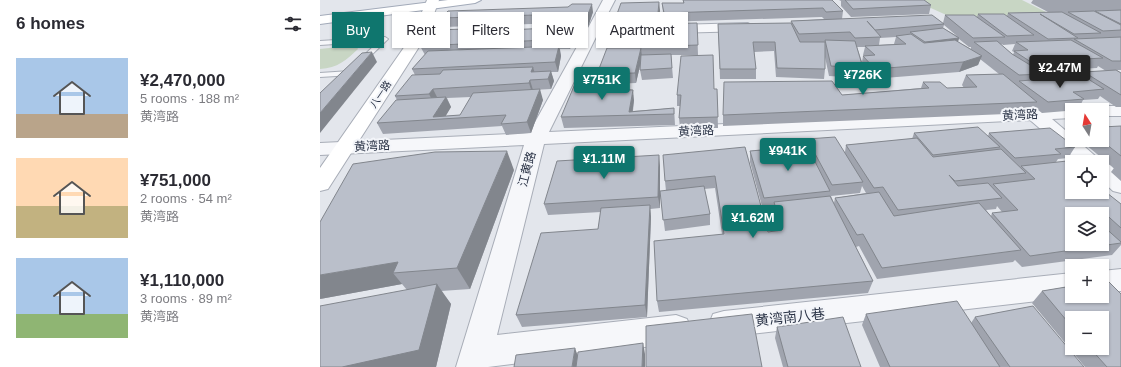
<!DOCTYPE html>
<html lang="en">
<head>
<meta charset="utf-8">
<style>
  body { margin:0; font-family:Arial,"Noto Sans SC",sans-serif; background:#f2f2f3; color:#2b2b33; height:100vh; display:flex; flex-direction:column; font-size:15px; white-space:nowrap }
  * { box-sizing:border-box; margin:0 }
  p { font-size:13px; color:#7c7c81 }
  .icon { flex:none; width:22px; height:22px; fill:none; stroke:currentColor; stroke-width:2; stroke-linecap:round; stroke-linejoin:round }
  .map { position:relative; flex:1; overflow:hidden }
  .panel { display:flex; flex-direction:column; background:#fff; width:320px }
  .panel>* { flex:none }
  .hud { position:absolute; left:12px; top:12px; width:380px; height:36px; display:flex; gap:8px }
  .needle { width:26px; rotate:349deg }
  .controls { position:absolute; left:745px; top:103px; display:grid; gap:8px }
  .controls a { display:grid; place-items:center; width:44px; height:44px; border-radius:0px; background:#fff; box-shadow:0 1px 3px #0004; font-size:20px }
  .price { position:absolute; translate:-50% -34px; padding:0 9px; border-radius:4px; background:#0f766e; color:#fff; font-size:13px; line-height:26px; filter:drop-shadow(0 1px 2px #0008) }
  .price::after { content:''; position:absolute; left:50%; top:24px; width:12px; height:9px; margin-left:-6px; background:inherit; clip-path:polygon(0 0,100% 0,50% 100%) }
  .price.on { background:#222; color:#fff }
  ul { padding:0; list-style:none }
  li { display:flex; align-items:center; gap:12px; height:100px; padding:0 16px }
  li span { display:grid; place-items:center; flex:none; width:112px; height:80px; border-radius:0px; color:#555 }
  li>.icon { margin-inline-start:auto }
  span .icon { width:48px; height:48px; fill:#fffc; stroke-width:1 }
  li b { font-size:17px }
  h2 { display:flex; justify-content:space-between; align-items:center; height:48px; padding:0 16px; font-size:17px }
  .chip { padding:0 14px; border-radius:0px; background:#fff; box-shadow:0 1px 3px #0004; font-size:14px; line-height:36px }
  .chip.on { background:#0f766e; color:#fff }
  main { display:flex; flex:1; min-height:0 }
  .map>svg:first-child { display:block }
</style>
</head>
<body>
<main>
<section class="panel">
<h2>6 homes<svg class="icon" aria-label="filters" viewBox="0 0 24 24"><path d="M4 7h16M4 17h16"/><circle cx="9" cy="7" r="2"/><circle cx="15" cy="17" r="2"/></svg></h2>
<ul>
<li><span style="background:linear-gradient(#a9c7e8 70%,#b9a48a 0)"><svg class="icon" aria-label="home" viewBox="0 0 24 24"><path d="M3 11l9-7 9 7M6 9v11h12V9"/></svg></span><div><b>¥2,470,000</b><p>5 rooms · 188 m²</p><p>黄湾路</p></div></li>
<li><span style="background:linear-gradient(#ffd9b3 60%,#c2b280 0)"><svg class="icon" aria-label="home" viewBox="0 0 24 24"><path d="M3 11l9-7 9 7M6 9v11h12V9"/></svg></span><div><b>¥751,000</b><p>2 rooms · 54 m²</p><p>黄湾路</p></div></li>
<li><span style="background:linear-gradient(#a9c7e8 70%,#8fb573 0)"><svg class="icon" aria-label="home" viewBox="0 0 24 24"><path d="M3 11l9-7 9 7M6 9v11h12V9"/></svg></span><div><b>¥1,110,000</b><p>3 rooms · 89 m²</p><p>黄湾路</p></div></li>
</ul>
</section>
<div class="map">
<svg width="801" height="367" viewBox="0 0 801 367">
  <rect width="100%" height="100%" fill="#e3e6ec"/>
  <g fill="#c8d6c4">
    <polygon points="593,0 702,0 732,15 633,18"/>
    <path d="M 36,45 L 38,49 C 26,60 18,68 0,69 L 0,49 Z"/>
  </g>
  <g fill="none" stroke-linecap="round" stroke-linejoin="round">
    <defs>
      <g id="lane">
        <polygon points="65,37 68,39 67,40 41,65 38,65 38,61 59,41 0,45 0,41"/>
        <polygon points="30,71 33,71 33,75 0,77 0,73"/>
      </g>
      <g id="street">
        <polygon points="283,0 295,0 281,27 428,23 435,27 428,31 277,35 229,132 752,108 759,110 752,110 752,118 732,119 752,136 752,140 757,140 782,162 759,162 710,120 224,144 177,335 356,315 367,319 371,329 367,339 356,343 168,367 136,367 204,145 0,155 0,143 209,133 263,36 222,37 217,36 215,33 217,30 222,29 268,28"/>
        <polygon points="782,106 801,106 801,116 782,116 782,110 774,110 776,107"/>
        <polygon points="782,163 790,165 801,175 801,193 793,191 782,181"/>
        <polygon points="801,269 801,291 782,293 782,271"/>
        <polygon points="752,273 752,296 754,296 752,297 404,337 393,334 389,324 393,314 404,311"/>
      </g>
      <polygon id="secondary" points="107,0 119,0 106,36 8,189 0,191 0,168 92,36"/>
      <polygon id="primary" points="128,0 161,0 155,3 0,24 0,16"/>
    </defs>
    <use href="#lane" stroke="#a8adb7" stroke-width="2"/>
    <use href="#street" stroke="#a8adb7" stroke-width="2"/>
    <use href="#secondary" stroke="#a8adb7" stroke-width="2"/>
    <use href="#primary" stroke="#a2aab9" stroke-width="2"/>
    <use href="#lane" fill="#f6f7fa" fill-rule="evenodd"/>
    <use href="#street" fill="#f6f7fa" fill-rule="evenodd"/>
    <use href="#secondary" fill="#fff" fill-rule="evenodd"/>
    <use href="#primary" fill="#fff" fill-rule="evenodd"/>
  </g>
  <g fill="#a0a4ae" fill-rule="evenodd">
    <path d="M 363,0 L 512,0 L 523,11 L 522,19 L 623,23 L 625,15 L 657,17 L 658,14 L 687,16 L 688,13 L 728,12 L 711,3 L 713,0 L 801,0 L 801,70 L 797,70 L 801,73 L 801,107 L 796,107 L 780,96 L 778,99 L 763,100 L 758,110 L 722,113 L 714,107 L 711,113 L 403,126 L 403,115 L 522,95 L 601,88 L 603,82 L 627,88 L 644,88 L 642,85 L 646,75 L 679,74 L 660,59 L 658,65 L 639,72 L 552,79 L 543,68 L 541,78 L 509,76 L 505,57 L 505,69 L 504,79 L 456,77 L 454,51 L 434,52 L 436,69 L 436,79 L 400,79 L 398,24 L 471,23 L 471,21 L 504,19 L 502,17 L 344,22 L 342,3 L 363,3 ZM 624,25 L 637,36 L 623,28 ZM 576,37 L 574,44 L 559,45 L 560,38 ZM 639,39 L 649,47 L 651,47 L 651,49 L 638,42 ZM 682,44 L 683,45 L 695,44 L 692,51 L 694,52 L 693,55 L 681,45 ZM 537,47 L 545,47 L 543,55 L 544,56 L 543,56 L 542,62 ZM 778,66 L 786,71 L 764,72 L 760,79 L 741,81 L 722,79 L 725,74 L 720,71 L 777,68 Z"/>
    <polygon points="519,0 604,0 611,5 609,14 531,17 521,6 521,1"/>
    <polygon points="340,10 339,21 299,22 297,14"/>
    <path d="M 273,12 L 268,27 L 252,28 L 254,36 L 250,49 L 240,49 L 241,56 L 238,72 L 231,72 L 234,81 L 231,89 L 213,90 L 223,100 L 211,133 L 186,135 L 182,126 L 63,134 L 57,123 L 77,100 L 75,96 L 95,75 L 92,69 L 105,55 L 100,46 L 146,29 L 147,32 L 245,28 L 244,23 L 124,27 L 121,18 ZM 151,97 L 140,115 L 125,116 L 131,107 L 127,98 Z"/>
    <polygon points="377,23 378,55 351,55 353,78 322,80 320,70 321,62 316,83 292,84 293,89 314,100 313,111 354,108 355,125 244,128 241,117 278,80 277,74 320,48 321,42 291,43 289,34"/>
    <polygon points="394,89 397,89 398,128 360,128 359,118 360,106 357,106 357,95"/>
    <polygon points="801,126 801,181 791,172 794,168 760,140 782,140"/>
    <path d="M 594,133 L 668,136 L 669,133 L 755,147 L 748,158 L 738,159 L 736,162 L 801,204 L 801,245 L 792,255 L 702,267 L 695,260 L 693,262 L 557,279 L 539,246 L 536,247 L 553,281 L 548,293 L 339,312 L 337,301 L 402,234 L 395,188 L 384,189 L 390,214 L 390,225 L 345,231 L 340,192 L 340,208 L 330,209 L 331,217 L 327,317 L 202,327 L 196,315 L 278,229 L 281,212 L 228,215 L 224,204 L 340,166 L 340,191 L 346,191 L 345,181 L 425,147 L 448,232 L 457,231 L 453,214 L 453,208 L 443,210 L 430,162 L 430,151 L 486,147 L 487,139 L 525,152 L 526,145 L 592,139 ZM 542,186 L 546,193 L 515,198 L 514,203 L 511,196 L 540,193 ZM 677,206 L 682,212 L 672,213 L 671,216 L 666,210 L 676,209 ZM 752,214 L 782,214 L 782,244 Z"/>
    <polygon points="194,170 150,289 121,291 131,304 116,367 0,367 87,290 82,284 0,299"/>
    <path d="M 788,281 L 801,294 L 801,367 L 765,367 L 712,303 L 722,291 L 752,286 L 752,296 L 782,296 L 782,282 ZM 752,318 L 782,318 L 782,348 L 752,348 Z"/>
    <polygon points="546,314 651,323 655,317 764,367 560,367 542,325"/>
    <polygon points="457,327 541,367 463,367 455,338"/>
  </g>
  <g fill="#82868d">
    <polygon points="339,2 340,10 339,21 338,13"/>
    <polygon points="272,4 273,12 268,27 266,19"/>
    <polygon points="252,27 254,36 250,49 247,39"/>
    <polygon points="639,38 636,47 602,52 605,42"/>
    <polygon points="239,46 241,56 238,72 235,62"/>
    <polygon points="321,48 322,57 316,83 315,73"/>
    <polygon points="52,52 57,62 0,133 0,113"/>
    <polygon points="662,56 658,65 639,72 643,62"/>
    <polygon points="213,67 216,77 211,72"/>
    <polygon points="231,71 234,81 231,89 228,79"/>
    <polygon points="210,80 213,90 212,93 209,83"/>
    <polygon points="113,89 118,99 114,104 109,94"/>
    <polygon points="220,89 223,100 211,133 207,122"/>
    <polygon points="313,90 314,100 312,115 309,112"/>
    <polygon points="126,97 131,107 124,119 113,117"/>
    <polygon points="187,151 194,170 150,289 137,268"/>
    <polygon points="339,155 340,166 340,208 338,197"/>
    <polygon points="330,205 331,217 327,317 325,305"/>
    <polygon points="78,262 73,273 82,284 0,299 0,275"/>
    <polygon points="117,284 131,304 116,367 22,367"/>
    <polygon points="323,343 325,354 325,367 322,367"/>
    <polygon points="255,348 259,359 258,367 252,367"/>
  </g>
  <g fill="#babfca" stroke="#82868d">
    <polygon points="363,0 512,0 523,11 506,12 503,8 344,13 342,3 364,3"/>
    <polygon points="525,0 604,0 611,5 533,9"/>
    <polygon points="339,2 338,13 297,14 301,3"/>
    <polygon points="252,4 272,4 266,19 243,19 246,14 121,18 128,11 248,7"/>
    <polygon points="801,10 801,24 775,11"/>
    <polygon points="774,11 801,25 801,30 783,31 748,12"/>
    <polygon points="742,12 781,33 754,34 720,14 758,38 728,39 688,13"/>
    <polygon points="658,14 684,14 714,35 687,36"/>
    <polygon points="612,15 624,24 555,30 547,21 561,37 535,38 530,32 479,34 471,21"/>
    <polygon points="625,15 654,15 685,37 653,38"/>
    <polygon points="377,23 378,45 320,47 322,33 289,34 292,25"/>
    <polygon points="471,23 480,42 505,42 505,69 457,68 455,42 433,42 436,69 400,69 398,24"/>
    <polygon points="252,27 247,39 100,46 115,30 146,29 143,32"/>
    <polygon points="623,28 639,38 605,42 590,32"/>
    <polygon points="591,34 604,43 635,40 662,56 643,62 555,69 543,56 555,55 545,46 586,44 576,36"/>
    <polygon points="801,37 801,61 792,61 754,39"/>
    <polygon points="505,40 535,41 543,68 511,66"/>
    <polygon points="751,40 783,58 711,62 694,51 708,50 696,42"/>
    <polygon points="677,41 692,54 725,74 699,75 654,42"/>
    <polygon points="239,46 235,62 92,69 108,51"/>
    <polygon points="287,48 321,48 315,73 277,74"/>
    <polygon points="52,52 0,113 0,93 42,53"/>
    <polygon points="351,54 352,68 320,70 321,55"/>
    <polygon points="393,55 394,89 397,89 398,117 359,118 361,95 357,95 361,56"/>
    <polygon points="213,67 211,72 231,71 228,79 210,80 209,83 113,89 109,94 75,96 92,75 120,74 123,70"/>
    <polygon points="796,70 801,73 801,95 764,72"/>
    <polygon points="683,74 717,102 403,115 404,82 512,81 522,95 609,88 603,82 620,82 627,88 657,87 646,75"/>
    <polygon points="736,78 741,81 768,79 784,89 753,92 764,99 728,102 699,81"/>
    <polygon points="257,79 291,80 291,89 313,90 309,112 354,108 354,114 241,117"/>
    <polygon points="220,89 207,122 181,124 186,115 57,123 76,100 126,97 113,117 140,115 153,93"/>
    <polygon points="801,126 801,156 781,140 782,140 782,127"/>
    <polygon points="658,127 680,147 613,155 594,133"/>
    <polygon points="730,128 755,147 735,149 741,154 695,158 669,133"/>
    <polygon points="515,137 543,182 512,185 487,139"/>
    <polygon points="597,138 613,157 681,149 706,173 635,181 629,175 638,186 668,183 682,198 578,210 563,187 554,188 526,145"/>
    <polygon points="487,146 510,191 444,198 430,151"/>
    <polygon points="425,147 448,232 462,230 454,202 510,196 553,281 337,301 334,241 404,234 395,176 345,181 343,155"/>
    <polygon points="187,151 137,268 73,273 78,262 0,275 0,222 33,164 115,152"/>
    <polygon points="339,155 338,197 224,204 237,161"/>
    <polygon points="747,161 752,164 752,192 782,192 782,189 801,204 801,228 780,209 766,211 769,214 752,214 752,244 782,244 782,225 801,242 801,243 710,256 672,213 698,210 673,184 715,179 701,166"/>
    <polygon points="384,186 390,214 343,220 340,191"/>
    <polygon points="559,192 574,216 659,203 701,250 562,268 543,234 537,235 515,198"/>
    <polygon points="330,205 325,305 196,315 221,233 278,229 281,208"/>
    <polygon points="788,281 801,294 801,367 787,367 770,348 782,348 782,318 752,318 752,327 722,291 752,286 752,296 782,296 782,282"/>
    <polygon points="117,284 99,350 22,367 0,367 0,306"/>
    <polygon points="637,301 680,367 570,367 546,314"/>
    <polygon points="713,306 764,367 690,367 655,317"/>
    <polygon points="432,314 442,367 326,367 326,326"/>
    <polygon points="523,317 541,367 468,367 457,327"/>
    <polygon points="323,343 322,367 256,367 258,352"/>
    <polygon points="255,348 252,367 194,367 196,355"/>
  </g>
  <g text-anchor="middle" stroke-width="4" stroke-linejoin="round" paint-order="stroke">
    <g font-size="10" fill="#2a3346" stroke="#f3f5f9">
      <text transform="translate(60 94) rotate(-56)" y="4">八一路</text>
    </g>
    <g font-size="12" fill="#2a3346" stroke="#f3f5f9">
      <text transform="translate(700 115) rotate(-3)" y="4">黄湾路</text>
      <text transform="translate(376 131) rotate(-3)" y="4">黄湾路</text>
      <text transform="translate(52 146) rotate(-3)" y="4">黄湾路</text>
      <text transform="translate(207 169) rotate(-75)" y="4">江黄路</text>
    </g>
    <g font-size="14" fill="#2a3346" stroke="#f3f5f9">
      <text transform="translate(470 317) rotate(-6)" y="5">黄湾南八巷</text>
    </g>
  </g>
</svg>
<div class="controls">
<a><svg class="needle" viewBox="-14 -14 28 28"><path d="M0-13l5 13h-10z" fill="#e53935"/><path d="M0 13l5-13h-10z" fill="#7c7c81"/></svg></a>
<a><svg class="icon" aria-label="locate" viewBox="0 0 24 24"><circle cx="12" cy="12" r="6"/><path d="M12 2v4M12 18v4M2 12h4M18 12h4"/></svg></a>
<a><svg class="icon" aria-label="layers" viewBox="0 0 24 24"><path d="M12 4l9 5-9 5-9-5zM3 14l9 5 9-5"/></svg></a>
<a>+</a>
<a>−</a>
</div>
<b class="price on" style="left:740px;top:89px">¥2.47M</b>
<b class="price" style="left:543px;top:96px">¥726K</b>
<b class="price" style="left:282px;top:101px">¥751K</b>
<b class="price" style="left:468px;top:172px">¥941K</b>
<b class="price" style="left:284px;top:180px">¥1.11M</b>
<b class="price" style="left:433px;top:239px">¥1.62M</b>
<div class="hud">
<a class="chip on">Buy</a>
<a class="chip">Rent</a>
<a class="chip">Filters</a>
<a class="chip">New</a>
<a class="chip">Apartment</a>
</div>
</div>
</main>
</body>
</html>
